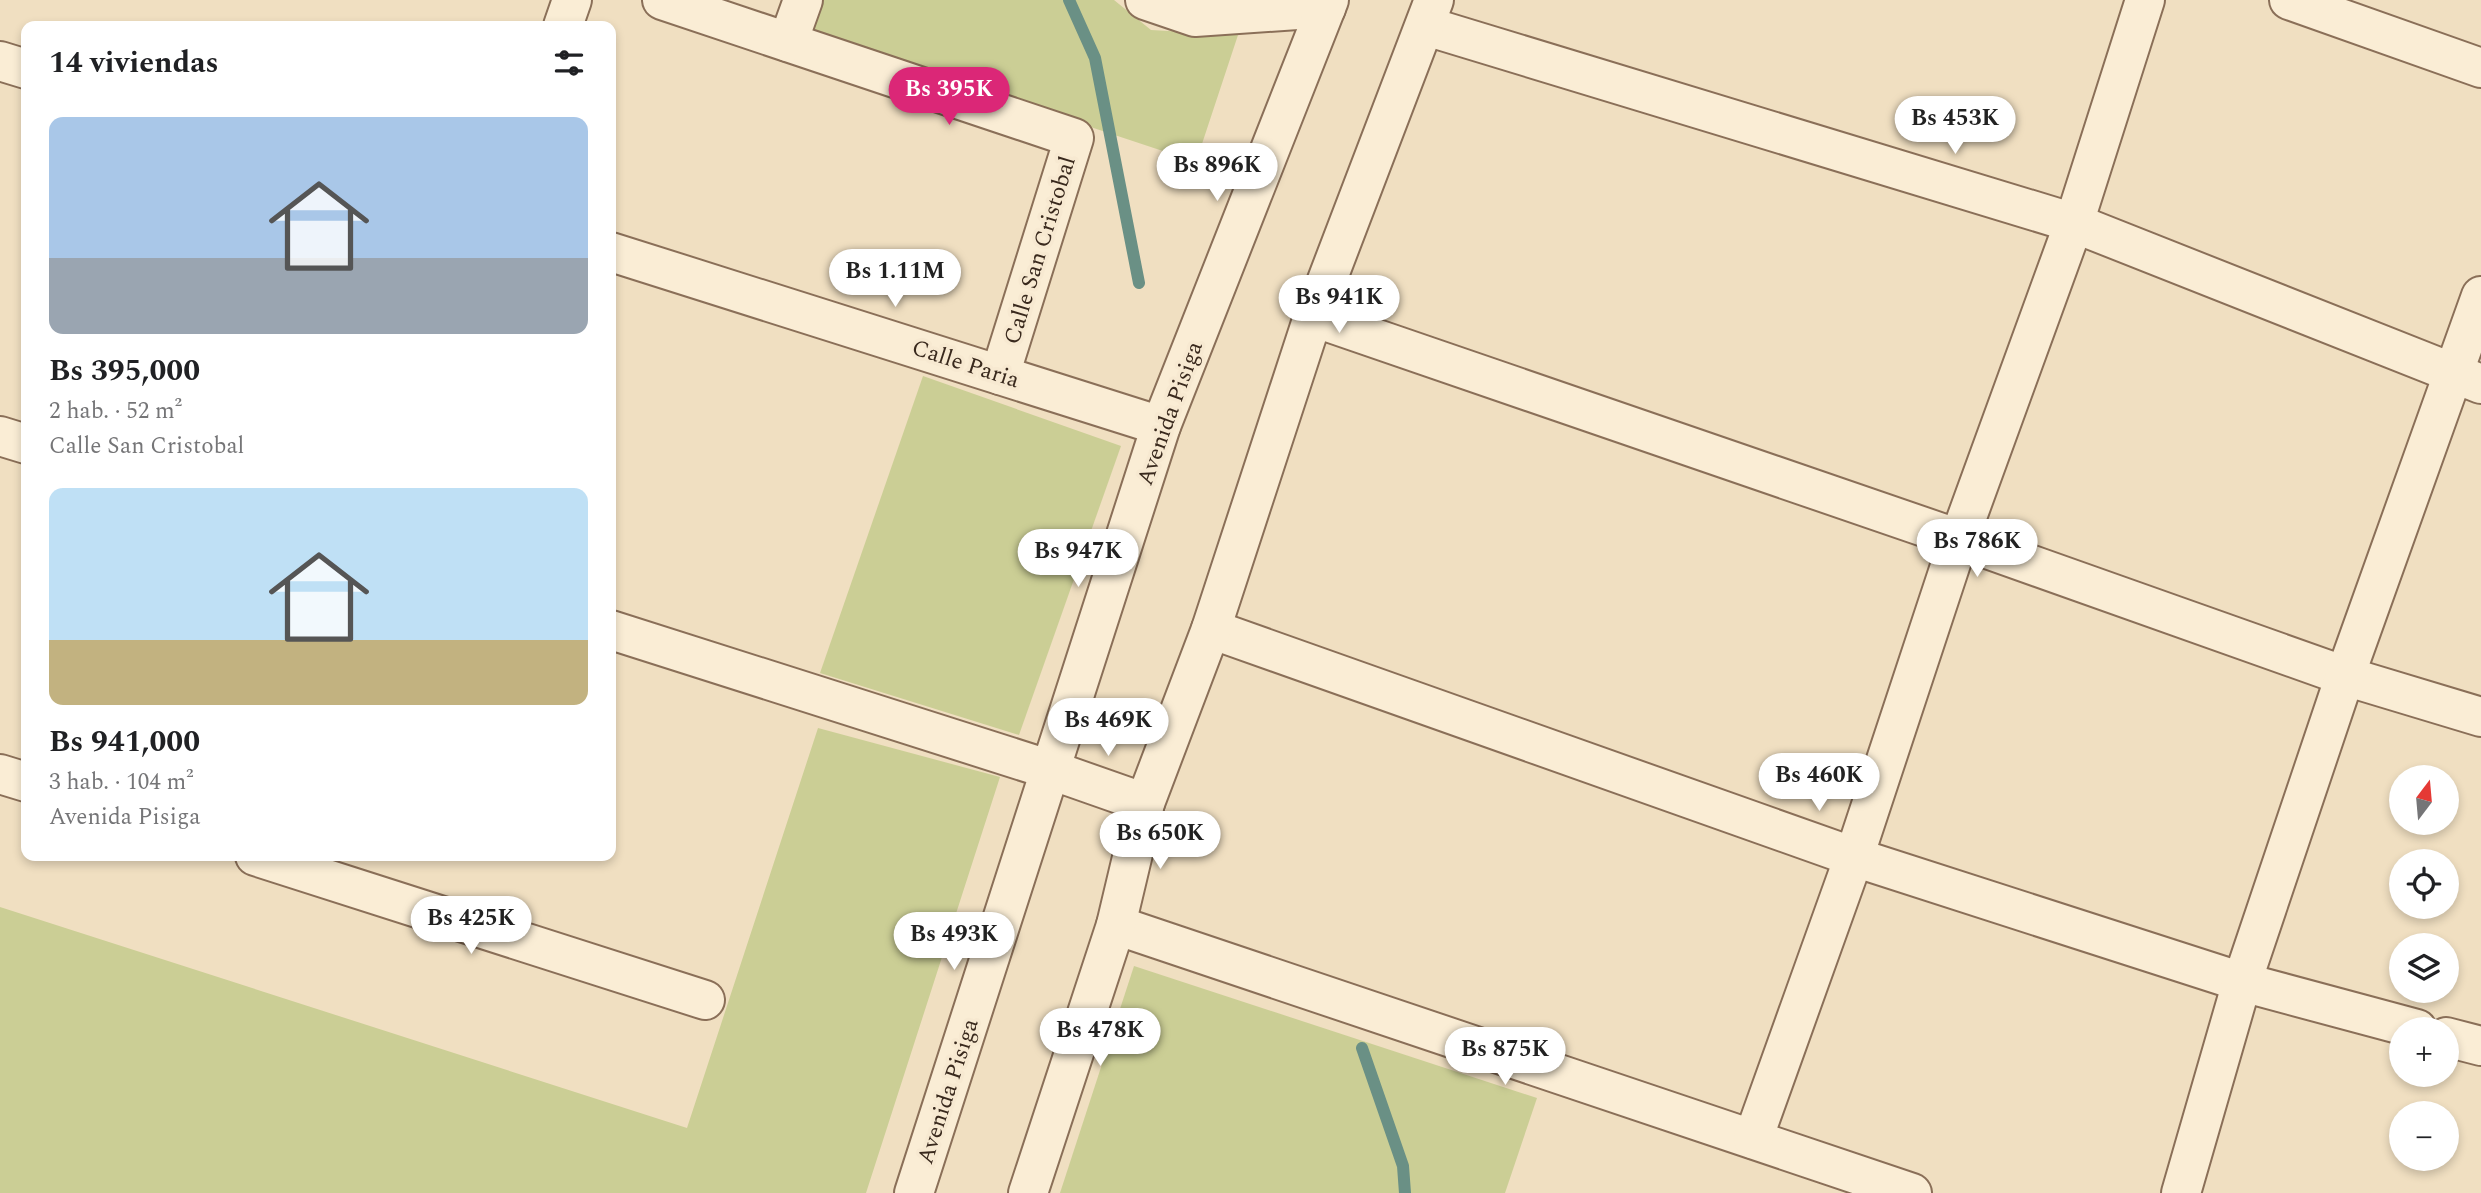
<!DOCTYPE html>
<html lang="es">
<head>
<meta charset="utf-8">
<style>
  body { margin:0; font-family:Spectral,serif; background:#f6f6f6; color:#202124; height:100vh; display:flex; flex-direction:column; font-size:26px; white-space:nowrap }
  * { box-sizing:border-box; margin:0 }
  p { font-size:23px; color:#757577 }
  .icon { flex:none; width:38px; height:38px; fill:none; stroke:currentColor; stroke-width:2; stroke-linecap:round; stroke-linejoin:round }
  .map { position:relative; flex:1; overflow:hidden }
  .drawer { position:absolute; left:21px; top:21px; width:595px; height:840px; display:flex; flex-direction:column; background:#fff; border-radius:14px; box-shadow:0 4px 10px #0003 }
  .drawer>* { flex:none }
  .needle { width:46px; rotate:16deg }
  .fabs { position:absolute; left:2389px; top:765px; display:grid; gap:14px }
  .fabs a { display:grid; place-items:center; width:70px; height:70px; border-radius:50%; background:#fff; box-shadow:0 4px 10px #0003; font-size:35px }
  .price { position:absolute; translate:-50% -60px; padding:0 16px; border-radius:24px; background:#fff; color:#222; font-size:23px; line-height:46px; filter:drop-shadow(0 2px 4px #0008) }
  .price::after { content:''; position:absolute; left:50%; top:42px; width:21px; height:16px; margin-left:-10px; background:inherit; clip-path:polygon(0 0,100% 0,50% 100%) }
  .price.on { background:#db2777; color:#fff }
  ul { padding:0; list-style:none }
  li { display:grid; align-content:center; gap:14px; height:371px; padding:0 28px }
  li span { display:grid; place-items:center; height:217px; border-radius:14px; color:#555 }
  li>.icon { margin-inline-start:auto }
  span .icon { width:126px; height:126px; fill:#fffc; stroke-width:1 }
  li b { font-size:30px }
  h2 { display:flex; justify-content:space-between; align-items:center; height:84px; padding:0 28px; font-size:30px }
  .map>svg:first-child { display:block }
</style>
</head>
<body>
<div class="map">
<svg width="2481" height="1193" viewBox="0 0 2481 1193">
  <rect width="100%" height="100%" fill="#f0dfc1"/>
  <g fill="#cbce95">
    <polygon points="819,0 1114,0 1151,30 1238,35 1196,162 807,33"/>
    <polygon points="923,376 1121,446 1019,735 820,673"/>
    <polygon points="818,728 1000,777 866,1193 0,1193 0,907 687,1128"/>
    <polygon points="1134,966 1537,1098 1505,1193 1060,1193"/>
  </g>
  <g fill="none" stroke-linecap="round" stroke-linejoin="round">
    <g stroke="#6a9085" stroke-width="12">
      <polyline points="1069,0 1095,58 1139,283"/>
      <polyline points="1362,1048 1403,1166 1405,1193"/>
    </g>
    <defs>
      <g id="minor">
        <polyline points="662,0 1074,138 1000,375"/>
        <polyline points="1145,0 1195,17 1326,8"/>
        <polyline points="2289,0 2481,68"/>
        <polyline points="563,26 572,0"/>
        <polyline points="1426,26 2074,223 2481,384"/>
        <polyline points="788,42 803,0"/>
        <polyline points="0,61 26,69"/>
        <polyline points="611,252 1161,426"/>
        <polyline points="1313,317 1959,539 2345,676 2481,717"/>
        <polyline points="0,436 26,444"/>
        <polyline points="1211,629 1854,857 2242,982 2417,1029"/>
        <polyline points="611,630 1051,770 1145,803"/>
        <polyline points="0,774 26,782"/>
        <polyline points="255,856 705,1000"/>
        <polyline points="1116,925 1912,1193"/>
        <polyline points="2446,1037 2481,1046"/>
        <polyline points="1753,1139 1854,857 1959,539 2074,223 2145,0"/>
        <polyline points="914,1193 1161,426 1329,0"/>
        <polyline points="1028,1193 1116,925 1145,803 1211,629 1313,317 1434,0"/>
        <polyline points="2181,1193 2242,982 2345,676 2481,296"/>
      </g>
    </defs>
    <use href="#minor" stroke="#8a6f58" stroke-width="42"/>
    <use href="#minor" stroke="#faedd5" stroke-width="38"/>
  </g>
  <g text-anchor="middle" stroke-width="7" stroke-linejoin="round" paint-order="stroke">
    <g font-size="23" fill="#39291d" stroke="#f7e9d1">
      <text transform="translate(1039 250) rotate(-73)" y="8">Calle San Cristobal</text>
      <text transform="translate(966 363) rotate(18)" y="8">Calle Paria</text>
      <text transform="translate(1169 413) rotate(-70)" y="8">Avenida Pisiga</text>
      <text transform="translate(947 1091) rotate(-72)" y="8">Avenida Pisiga</text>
    </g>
  </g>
</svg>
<div class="fabs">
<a><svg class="needle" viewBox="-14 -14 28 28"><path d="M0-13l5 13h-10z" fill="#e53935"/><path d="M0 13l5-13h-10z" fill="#757577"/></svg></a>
<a><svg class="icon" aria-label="locate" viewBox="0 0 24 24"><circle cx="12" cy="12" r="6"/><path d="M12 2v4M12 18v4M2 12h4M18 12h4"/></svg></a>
<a><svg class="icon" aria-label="layers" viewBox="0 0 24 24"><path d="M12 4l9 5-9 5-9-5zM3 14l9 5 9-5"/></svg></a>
<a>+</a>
<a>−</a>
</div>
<b class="price on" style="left:949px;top:127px">Bs 395K</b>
<b class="price" style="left:1955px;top:156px">Bs 453K</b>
<b class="price" style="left:1217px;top:203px">Bs 896K</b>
<b class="price" style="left:895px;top:309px">Bs 1.11M</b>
<b class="price" style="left:1339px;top:335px">Bs 941K</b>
<b class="price" style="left:1977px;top:579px">Bs 786K</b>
<b class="price" style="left:1078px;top:589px">Bs 947K</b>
<b class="price" style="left:1108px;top:758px">Bs 469K</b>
<b class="price" style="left:1819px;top:813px">Bs 460K</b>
<b class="price" style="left:1160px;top:871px">Bs 650K</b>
<b class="price" style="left:471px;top:956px">Bs 425K</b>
<b class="price" style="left:954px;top:972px">Bs 493K</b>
<b class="price" style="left:1100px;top:1068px">Bs 478K</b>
<b class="price" style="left:1505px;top:1087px">Bs 875K</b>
<section class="drawer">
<h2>14 viviendas<svg class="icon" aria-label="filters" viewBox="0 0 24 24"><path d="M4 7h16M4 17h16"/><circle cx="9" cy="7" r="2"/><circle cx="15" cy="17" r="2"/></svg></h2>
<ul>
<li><span style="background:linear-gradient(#a9c7e8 65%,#9aa5b1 0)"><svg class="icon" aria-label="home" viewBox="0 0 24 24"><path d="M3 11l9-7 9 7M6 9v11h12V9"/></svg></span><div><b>Bs 395,000</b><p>2 hab. · 52 m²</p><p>Calle San Cristobal</p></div></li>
<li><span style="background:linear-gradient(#bfe0f5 70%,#c2b280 0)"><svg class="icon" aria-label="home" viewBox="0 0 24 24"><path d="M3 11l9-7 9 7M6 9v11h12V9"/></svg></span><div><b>Bs 941,000</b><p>3 hab. · 104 m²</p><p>Avenida Pisiga</p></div></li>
</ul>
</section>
</div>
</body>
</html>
